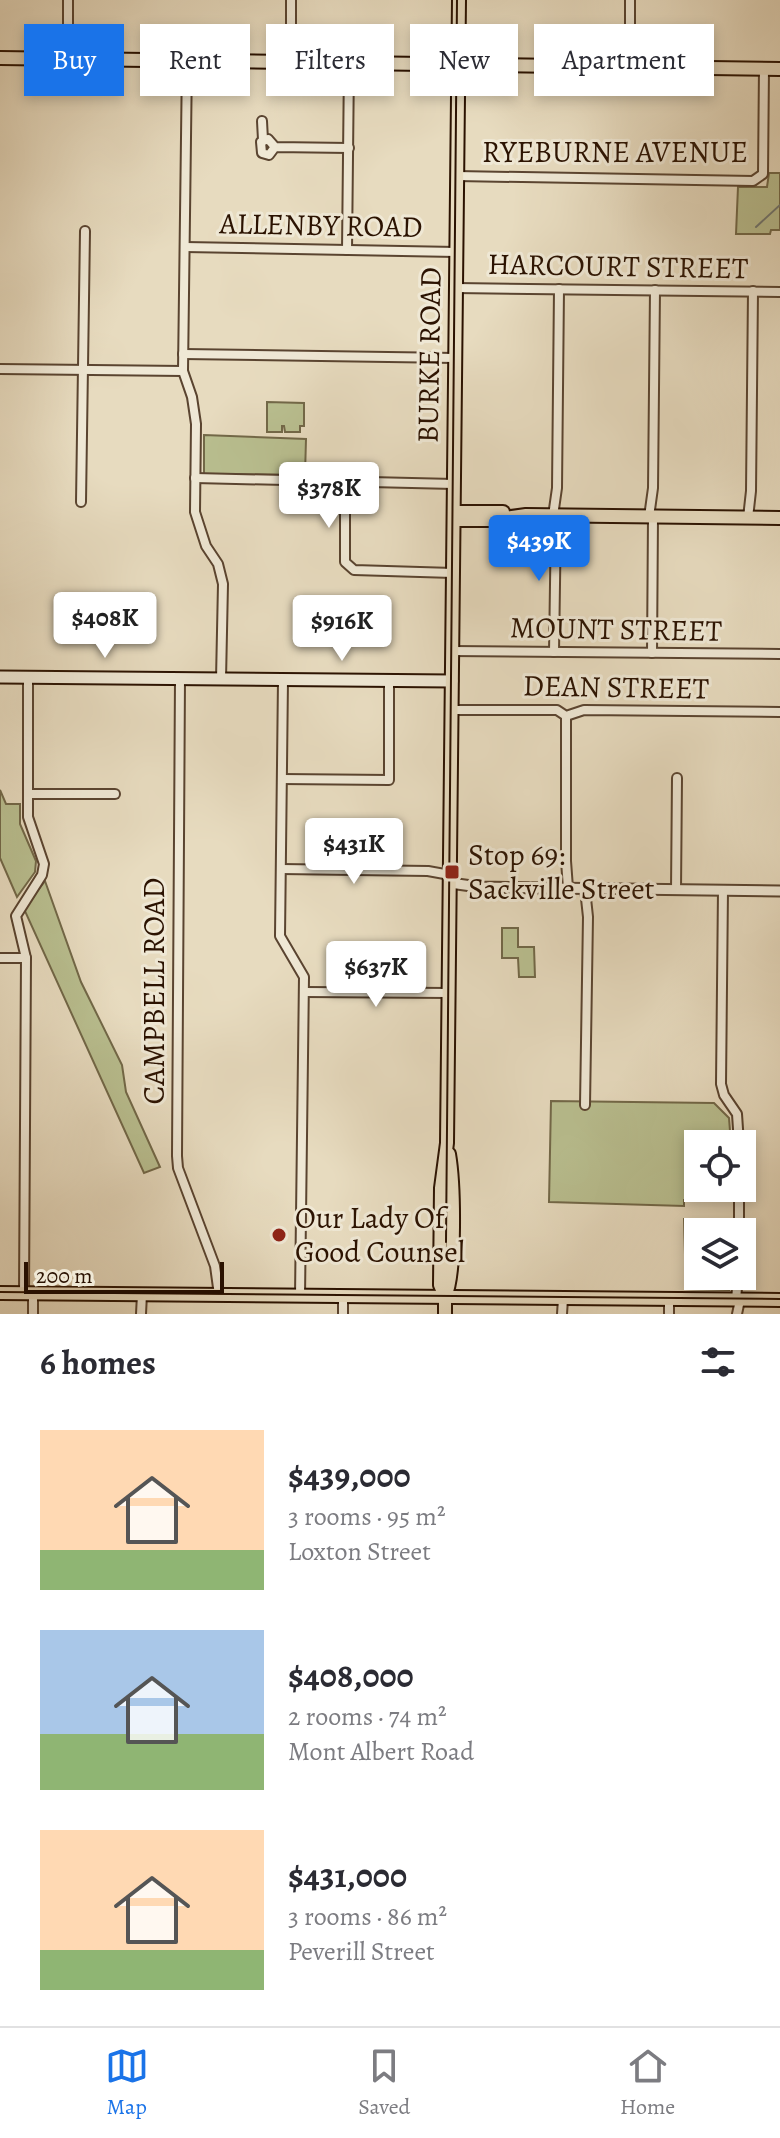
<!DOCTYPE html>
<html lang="en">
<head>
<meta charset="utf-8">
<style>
  body { margin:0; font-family:Alegreya,serif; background:#f7f7f7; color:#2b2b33; height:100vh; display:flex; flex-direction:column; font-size:30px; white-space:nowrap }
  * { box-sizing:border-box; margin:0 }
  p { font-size:26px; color:#7c7c81 }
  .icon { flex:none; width:44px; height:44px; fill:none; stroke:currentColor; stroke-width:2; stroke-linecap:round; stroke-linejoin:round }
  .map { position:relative; height:1314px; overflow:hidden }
  .panel { display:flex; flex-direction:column; background:#fff; flex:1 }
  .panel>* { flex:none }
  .guide { position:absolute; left:24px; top:24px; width:732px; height:72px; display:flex; gap:16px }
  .controls { position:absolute; left:684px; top:1130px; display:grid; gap:16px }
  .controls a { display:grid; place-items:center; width:72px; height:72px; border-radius:0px; background:#fff; box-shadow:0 4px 12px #0003; font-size:40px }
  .scale { position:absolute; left:24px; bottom:20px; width:200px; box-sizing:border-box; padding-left:8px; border:4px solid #2b1201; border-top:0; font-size:22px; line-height:28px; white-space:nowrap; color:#2b1201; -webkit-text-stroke:6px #efe8d5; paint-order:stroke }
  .price { position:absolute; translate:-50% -68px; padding:0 18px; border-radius:8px; background:#fff; color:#222; font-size:26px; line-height:52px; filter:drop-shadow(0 2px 4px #0008) }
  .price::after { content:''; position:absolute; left:50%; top:48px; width:24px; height:18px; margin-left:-12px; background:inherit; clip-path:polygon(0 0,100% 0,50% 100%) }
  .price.current { background:#1a73e8; color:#fff }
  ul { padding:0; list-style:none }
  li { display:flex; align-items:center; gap:24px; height:200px; padding:0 40px }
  li span { display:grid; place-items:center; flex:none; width:224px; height:160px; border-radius:0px; color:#555 }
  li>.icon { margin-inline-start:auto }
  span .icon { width:96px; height:96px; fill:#fffc; stroke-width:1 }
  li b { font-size:34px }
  h2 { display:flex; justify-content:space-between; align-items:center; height:96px; padding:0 40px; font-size:34px }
  .pill { padding:0 28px; border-radius:0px; background:#fff; box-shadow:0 4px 12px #0003; font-size:28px; line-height:72px }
  .pill.current { background:#1a73e8; color:#fff }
  .dock { display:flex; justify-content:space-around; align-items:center; height:112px; border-top:2px solid #e1e1e2; background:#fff; font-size:22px; color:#7c7c81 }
  .dock a { display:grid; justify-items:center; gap:4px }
  .dock .current { color:#1a73e8 }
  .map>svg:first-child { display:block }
</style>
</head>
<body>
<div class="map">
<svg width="780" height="1314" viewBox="0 0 780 1314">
  <rect width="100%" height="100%" fill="#e7dbbf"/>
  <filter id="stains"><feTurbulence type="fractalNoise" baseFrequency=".0025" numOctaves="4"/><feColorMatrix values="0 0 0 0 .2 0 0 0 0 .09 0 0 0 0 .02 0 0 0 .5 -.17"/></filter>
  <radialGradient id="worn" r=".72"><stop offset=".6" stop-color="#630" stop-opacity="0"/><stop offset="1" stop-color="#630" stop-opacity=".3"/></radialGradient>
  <g fill="#b9bf90" stroke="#726848" stroke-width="2">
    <polygon points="769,173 780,173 780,230 771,230 770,234 736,234 738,187 767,187"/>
    <polygon points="267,402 304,403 304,426 300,426 300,432 285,432 284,426 282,426 282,432 267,432"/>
    <polygon points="204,435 306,439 305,475 204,474"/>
    <polygon points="0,790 6,804 20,804 20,824 36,861 35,872 17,897 0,858"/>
    <polygon points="45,881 81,982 122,1065 126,1092 160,1167 144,1173 24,909"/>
    <polygon points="502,928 518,928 518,947 534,947 535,977 519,977 518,958 502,958"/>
    <polygon points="551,1101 714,1103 729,1118 731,1144 698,1144 698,1188 730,1188 730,1200 684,1200 684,1206 549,1202"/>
    <polygon points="684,1219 718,1219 730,1226 730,1232 698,1232 698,1276 729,1276 729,1290 686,1289"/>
  </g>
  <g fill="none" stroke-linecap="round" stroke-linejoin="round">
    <polyline stroke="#6f7672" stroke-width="2" points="756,227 780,205"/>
    <defs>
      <g id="minor">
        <polyline points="291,0 291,62"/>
        <polyline points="68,59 68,0"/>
        <polyline points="187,60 183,371 192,397 196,424 195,512 206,546 218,564 223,584 221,679"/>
        <polyline points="630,66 630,0"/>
        <polyline points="262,121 263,140"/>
        <polyline points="275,147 269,155 262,153 261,142 268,139 275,147 349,148"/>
        <polyline points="457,176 753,181 763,174 764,68"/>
        <polyline points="185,247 456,252"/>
        <polyline points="347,250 349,63"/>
        <polyline points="456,288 780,292"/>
        <polyline points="183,354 455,358"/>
        <polyline points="0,369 183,371"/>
        <polyline points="195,478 454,484"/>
        <polyline points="345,481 345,562 354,570 453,573"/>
        <polyline points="81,502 85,231"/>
        <polyline points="553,516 557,488 559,289"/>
        <polyline points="649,517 653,488 655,290"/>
        <polyline points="748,518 751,491 753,291"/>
        <polyline points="452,651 780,654"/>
        <polyline points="554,652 556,516"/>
        <polyline points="652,653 653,517"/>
        <polyline points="180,679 177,1156 178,1168 215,1266 219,1295"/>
        <polyline points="283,680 280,936 304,977 300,1296"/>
        <polyline points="452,710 557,710 566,716 584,710 780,712"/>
        <polyline points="566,716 566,861 568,888"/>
        <polyline points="282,779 389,780 389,681"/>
        <polyline points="28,794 115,794"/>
        <polyline points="281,869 428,871 450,875"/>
        <polyline points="676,890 677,778"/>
        <polyline points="723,890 721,1084 724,1095 737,1114 739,1144"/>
        <polyline points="0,958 26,958"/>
        <polyline points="304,992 449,993"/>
        <polyline points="585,1105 588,917 585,889"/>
        <polyline points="739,1232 739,1188"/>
        <polyline points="24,1294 26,958 16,916 42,875 44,864 28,817 28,677"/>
        <polyline points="736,1300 738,1276"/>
        <polyline points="33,1314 33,1294"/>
        <polyline points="141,1314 142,1294"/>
        <polyline points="343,1314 343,1296"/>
        <polyline points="562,1314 563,1299"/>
        <polyline points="669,1314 669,1299"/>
        <polyline points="737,1314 740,1300"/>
      </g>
      <polyline id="tertiary" points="450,883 479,887 780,891"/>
      <polyline id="secondary" points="0,677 452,681"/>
      <g id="primary">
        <polyline points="0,58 780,69"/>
        <polyline points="454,512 503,512"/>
        <polyline points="454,520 489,520 526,515 780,518"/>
        <polyline points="0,1293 780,1300"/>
        <path d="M 445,1297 C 456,1273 454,1183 449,1154"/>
        <polyline points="445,1314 445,1297 440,1285 441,1188 447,1143 459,0"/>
      </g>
    </defs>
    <use href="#minor" stroke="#5a4430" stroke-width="12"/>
    <use href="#tertiary" stroke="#5a4430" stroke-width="13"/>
    <use href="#secondary" stroke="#2b1201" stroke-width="15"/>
    <use href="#primary" stroke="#2b1201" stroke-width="16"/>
    <use href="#minor" stroke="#efe8d5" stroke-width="8"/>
    <use href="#tertiary" stroke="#efe8d5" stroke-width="9"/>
    <use href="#secondary" stroke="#efe8d5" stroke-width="11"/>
    <use href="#primary" stroke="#e7dbbf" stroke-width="12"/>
    <g stroke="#2b1201" stroke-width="2">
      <polyline points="446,1242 457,0"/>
      <polyline points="0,1292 780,1299"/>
    </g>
  </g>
  <g fill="#8f2418" stroke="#efe8d5" stroke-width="3">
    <rect x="444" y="864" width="16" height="16" rx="4"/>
    <circle cx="279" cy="1235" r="8"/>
  </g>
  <g text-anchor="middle" stroke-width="6" stroke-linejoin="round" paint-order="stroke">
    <g font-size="30" fill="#2b1201" stroke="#efe8d5">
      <text x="615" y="162">RYEBURNE AVENUE</text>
      <text transform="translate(321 225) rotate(1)" y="10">ALLENBY ROAD</text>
      <text transform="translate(618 266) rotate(1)" y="10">HARCOURT STREET</text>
      <text transform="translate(429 355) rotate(-89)" y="10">BURKE ROAD</text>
      <text transform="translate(616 629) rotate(1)" y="10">MOUNT STREET</text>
      <text transform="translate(616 687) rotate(1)" y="10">DEAN STREET</text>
      <text transform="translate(154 991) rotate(-90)" y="10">CAMPBELL ROAD</text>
    </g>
    <g font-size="30" fill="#2b1201" stroke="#efe8d5" text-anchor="start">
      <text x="468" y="865">Stop 69:<tspan x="468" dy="34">Sackville Street</tspan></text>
      <text x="295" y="1228">Our Lady Of<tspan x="295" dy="34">Good Counsel</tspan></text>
    </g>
  </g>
  <rect width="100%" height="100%" filter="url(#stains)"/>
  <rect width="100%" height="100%" fill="url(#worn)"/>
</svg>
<div class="controls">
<a><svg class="icon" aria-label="locate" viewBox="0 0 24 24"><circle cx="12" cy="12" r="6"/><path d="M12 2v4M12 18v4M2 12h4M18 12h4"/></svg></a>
<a><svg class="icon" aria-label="layers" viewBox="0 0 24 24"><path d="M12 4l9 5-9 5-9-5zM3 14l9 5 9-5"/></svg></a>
</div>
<div class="scale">200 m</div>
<b class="price" style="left:329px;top:530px">$378K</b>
<b class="price current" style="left:539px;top:583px">$439K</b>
<b class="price" style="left:105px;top:660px">$408K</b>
<b class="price" style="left:342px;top:663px">$916K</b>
<b class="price" style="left:354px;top:886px">$431K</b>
<b class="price" style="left:376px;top:1009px">$637K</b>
<div class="guide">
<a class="pill current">Buy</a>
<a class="pill">Rent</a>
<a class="pill">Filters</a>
<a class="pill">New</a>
<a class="pill">Apartment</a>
</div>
</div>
<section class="panel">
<h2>6 homes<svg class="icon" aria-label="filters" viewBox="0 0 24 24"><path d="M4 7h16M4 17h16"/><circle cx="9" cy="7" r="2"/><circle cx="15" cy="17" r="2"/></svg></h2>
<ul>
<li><span style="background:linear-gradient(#ffd9b3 75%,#8fb573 0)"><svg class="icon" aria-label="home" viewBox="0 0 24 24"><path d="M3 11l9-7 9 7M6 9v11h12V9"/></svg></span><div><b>$439,000</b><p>3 rooms · 95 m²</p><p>Loxton Street</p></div></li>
<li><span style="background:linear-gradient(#a9c7e8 65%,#8fb573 0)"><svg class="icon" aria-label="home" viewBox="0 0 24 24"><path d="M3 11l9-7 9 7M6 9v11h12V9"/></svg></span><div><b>$408,000</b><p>2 rooms · 74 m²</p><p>Mont Albert Road</p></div></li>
<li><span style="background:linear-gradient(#ffd9b3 75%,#8fb573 0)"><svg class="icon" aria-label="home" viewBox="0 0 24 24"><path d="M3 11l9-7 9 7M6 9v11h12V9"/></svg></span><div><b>$431,000</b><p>3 rooms · 86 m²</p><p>Peverill Street</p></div></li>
</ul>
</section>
<nav class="dock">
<a class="current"><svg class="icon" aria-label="map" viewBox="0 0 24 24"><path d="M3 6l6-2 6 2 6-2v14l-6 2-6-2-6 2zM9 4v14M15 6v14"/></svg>Map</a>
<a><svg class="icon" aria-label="saved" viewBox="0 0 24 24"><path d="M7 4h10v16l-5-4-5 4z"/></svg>Saved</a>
<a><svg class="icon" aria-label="home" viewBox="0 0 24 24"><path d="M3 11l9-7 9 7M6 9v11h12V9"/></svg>Home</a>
</nav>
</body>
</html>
